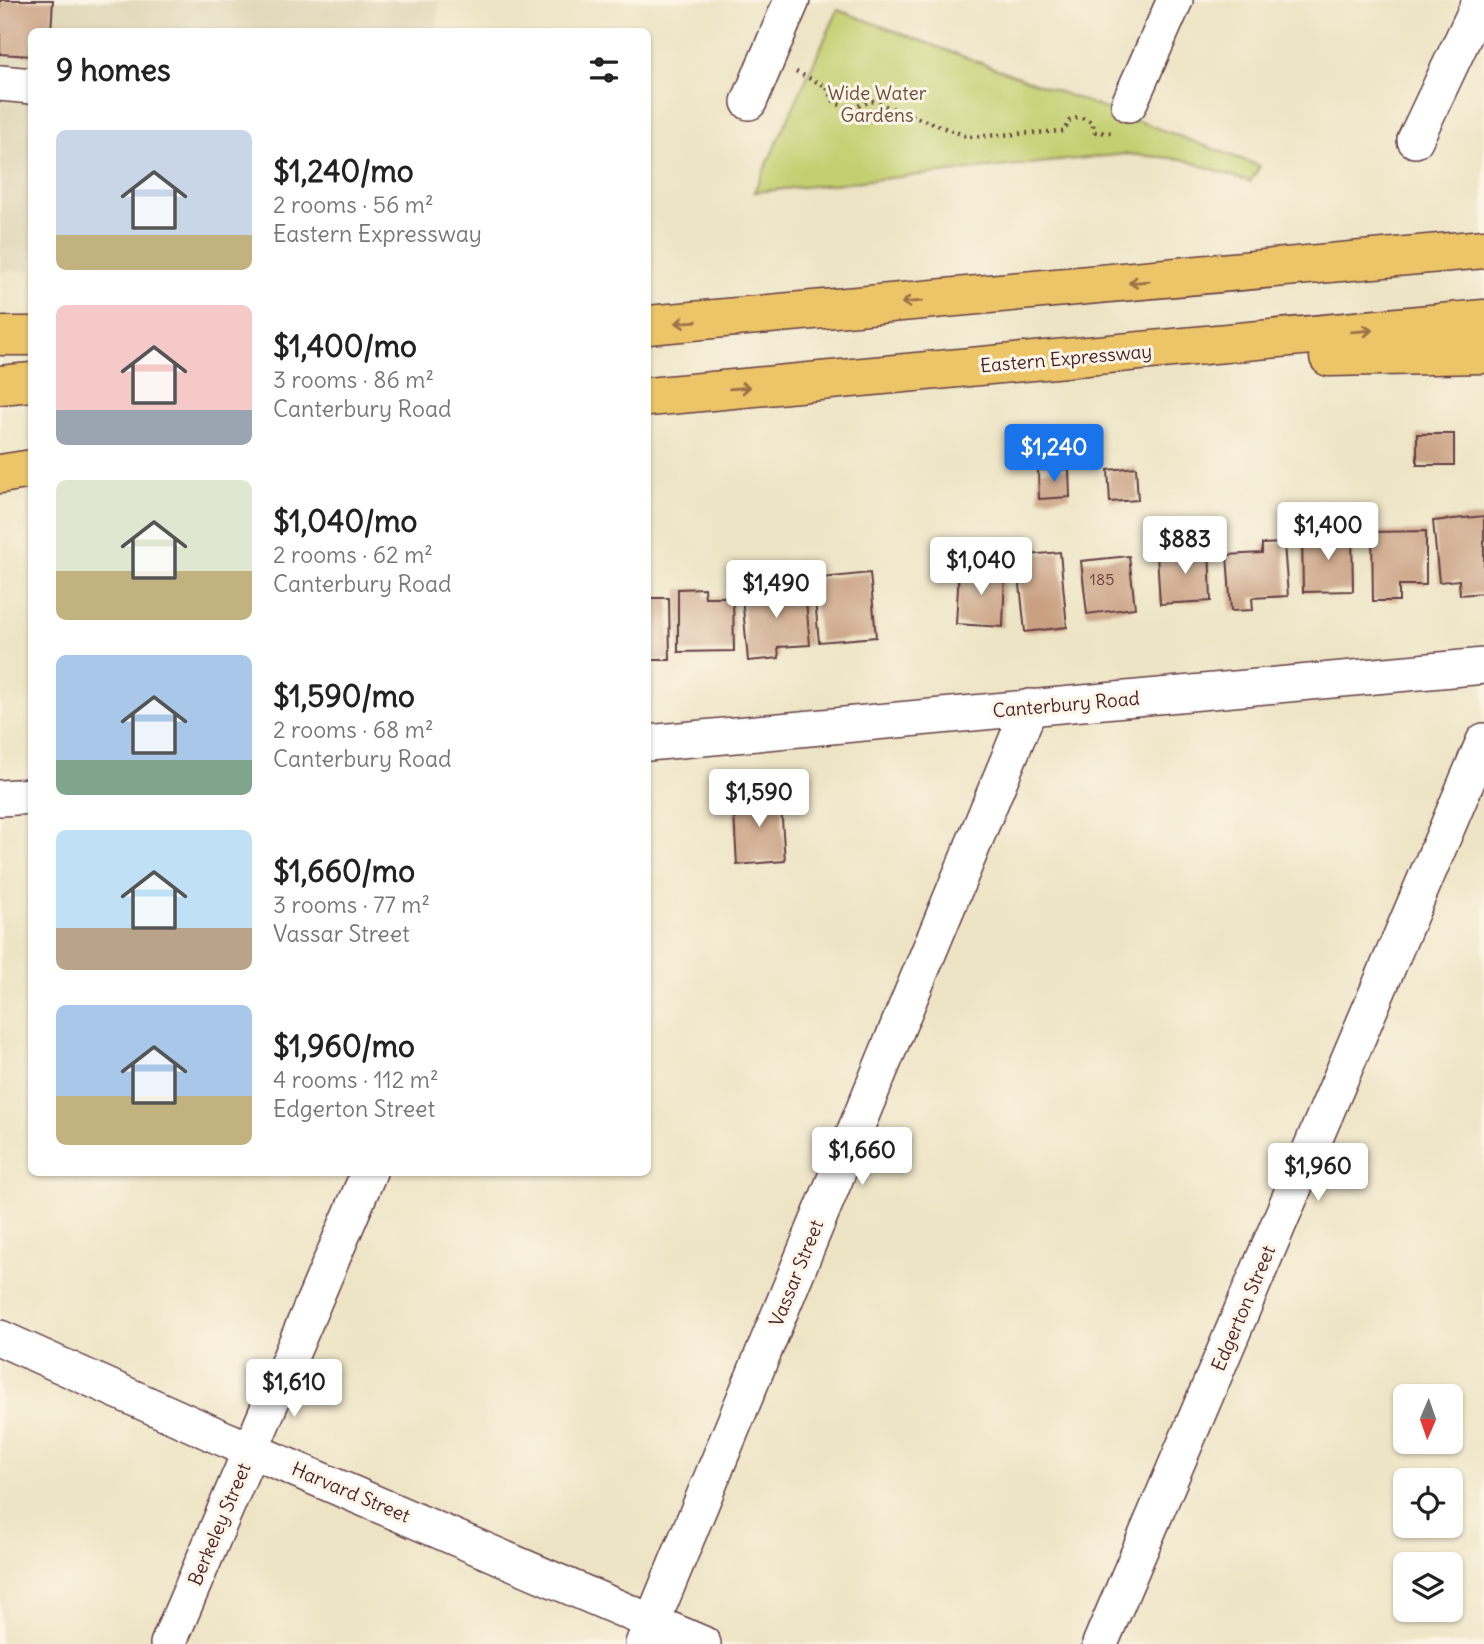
<!DOCTYPE html>
<html lang="en">
<head>
<meta charset="utf-8">
<style>
  body { margin:0; font-family:Delius,sans-serif; background:#f2f2f2; color:#222; height:100vh; display:flex; flex-direction:column; font-size:26px; white-space:nowrap }
  * { box-sizing:border-box; margin:0 }
  p { font-size:23px; color:#767676 }
  .icon { flex:none; width:38px; height:38px; fill:none; stroke:currentColor; stroke-width:2; stroke-linecap:round; stroke-linejoin:round }
  .map { position:relative; flex:1; overflow:hidden }
  .drawer { position:absolute; left:28px; top:28px; width:623px; height:1148px; display:flex; flex-direction:column; background:#fff; border-radius:10px; box-shadow:0 2px 5px #0004 }
  .drawer>* { flex:none }
  .needle { width:46px; rotate:182deg }
  .fabs { position:absolute; left:1393px; top:1384px; display:grid; gap:14px }
  .fabs a { display:grid; place-items:center; width:70px; height:70px; border-radius:10px; background:#fff; box-shadow:0 2px 5px #0004; font-size:35px }
  .price { position:absolute; translate:-50% -60px; padding:0 16px; border-radius:7px; background:#fff; color:#222; font-size:23px; line-height:46px; filter:drop-shadow(0 2px 4px #0008) }
  .price::after { content:''; position:absolute; left:50%; top:42px; width:21px; height:16px; margin-left:-10px; background:inherit; clip-path:polygon(0 0,100% 0,50% 100%) }
  .price.active { background:#1a73e8; color:#fff }
  ul { padding:0; list-style:none }
  li { display:flex; align-items:center; gap:21px; height:175px; padding:0 28px }
  li span { display:grid; place-items:center; flex:none; width:196px; height:140px; border-radius:10px; color:#555 }
  li>.icon { margin-inline-start:auto }
  span .icon { width:84px; height:84px; fill:#fffc; stroke-width:1 }
  li b { font-size:30px }
  h2 { display:flex; justify-content:space-between; align-items:center; height:84px; padding:0 28px; font-size:30px }
  .map>svg:first-child { display:block }
</style>
</head>
<body>
<div class="map">
<svg width="1484" height="1644" viewBox="0 0 1484 1644">
  <rect width="100%" height="100%" fill="#fcf5e5"/>
  <filter id="ink" filterUnits="userSpaceOnUse"><feTurbulence type="fractalNoise" baseFrequency=".0143" numOctaves="2"/><feDisplacementMap in="SourceGraphic" scale="14" xChannelSelector="R" yChannelSelector="G"/><feConvolveMatrix kernelMatrix="1 2 1 2 8 2 1 2 1" color-interpolation-filters="sRGB"/></filter>
  <filter id="wash" filterUnits="userSpaceOnUse"><feTurbulence type="fractalNoise" baseFrequency=".00686" numOctaves="4" result="noise"/><feDisplacementMap in="SourceGraphic" scale="28" xChannelSelector="R" yChannelSelector="G"/><feGaussianBlur stdDeviation="1.57" result="paint"/><feColorMatrix in="noise" values="0 0 0 0 0 0 0 0 0 0 0 0 0 0 0 0 0 1.4 0 .05"/><feComposite in="paint" operator="in"/></filter>
  <g filter="url(#wash)">
    <rect width="100%" height="100%" fill="#ede4c5"/>
    <polygon fill="#dcd4b4" points="0,0 439,0 437,31 32,32 31,271 0,271"/>
    <polygon fill="#c3cf70" stroke="#86774e" stroke-width="2" points="838,10 1260,166 1250,182 1182,159 1126,154 754,192"/>
    <g id="blocks">
      <g fill="#c9a082">
        <polygon points="0,0 53,0 51,32 32,32 32,56 0,54"/>
        <rect x="1417" y="434" width="37" height="31"/>
        <polygon points="1136,467 1138,500 1110,502 1108,470"/>
        <polygon points="1069,469 1070,497 1039,499 1038,470"/>
        <polygon points="1484,516 1484,593 1460,595 1459,580 1439,582 1433,521"/>
        <polygon points="1426,531 1426,585 1399,585 1399,601 1373,601 1372,532"/>
        <polygon points="1352,533 1353,591 1303,592 1302,534"/>
        <polygon points="1284,543 1288,596 1252,598 1253,610 1231,611 1227,555 1262,553 1262,544"/>
        <polygon points="1209,546 1211,601 1160,604 1157,554 1185,553 1185,548"/>
        <polygon points="1060,552 1067,627 1025,632 1017,556"/>
        <polygon points="1129,556 1135,608 1087,614 1081,561"/>
        <polygon points="959,568 1005,570 1003,627 956,624"/>
        <polygon points="870,573 876,637 819,642 813,579"/>
        <polygon points="804,579 810,645 778,647 779,658 748,661 742,596 776,593 775,581"/>
        <polygon points="704,588 705,597 733,597 734,651 678,652 678,589"/>
        <polygon points="648,598 669,598 670,660 648,660"/>
        <polygon points="780,792 785,861 737,865 733,796"/>
      </g>
    </g>
  </g>
  <g filter="url(#ink)">
    <use href="#blocks" fill-opacity="0" stroke="#623d42" stroke-width="2"/>
    <g fill="none" stroke-linecap="round" stroke-linejoin="round">
      <defs>
        <g id="minor">
          <polyline points="0,83 32,86"/>
          <polyline points="749,102 792,0"/>
          <polyline points="1129,104 1175,0"/>
          <polyline points="1415,140 1481,0"/>
          <polyline points="648,743 1484,666"/>
          <polyline points="0,798 32,796"/>
          <polyline points="0,1338 218,1436 703,1644"/>
          <polyline points="168,1644 369,1172"/>
          <polyline points="643,1644 1030,707"/>
          <polyline points="1100,1644 1484,741"/>
        </g>
        <g id="highway">
          <polyline points="648,325 1484,249"/>
          <polyline points="0,336 32,336"/>
          <polyline points="1329,357 1484,354"/>
          <polyline points="0,385 32,382"/>
          <polyline points="648,397 1484,319"/>
          <polyline points="0,474 32,469"/>
        </g>
      </defs>
      <use href="#minor" stroke="#623d42" stroke-width="38"/>
      <use href="#highway" stroke="#623d42" stroke-width="41"/>
      <polyline stroke="#623d42" stroke-width="4.5" stroke-dasharray="2 5" stroke-linecap="butt" points="796,72 826,86 835,103 846,107 852,108 872,101 969,137 1064,131 1069,121 1080,117 1092,122 1095,132 1114,133"/>
      <use href="#minor" stroke="#fff" stroke-width="35"/>
      <use href="#highway" stroke="#edc569" stroke-width="38"/>
    </g>
    <defs><path id="oneway-shaft" d="M-6 0H5M1.5-3L5.5 0L1.5 3" fill="none" stroke-width="1.6" stroke-linecap="round" stroke-linejoin="round" transform="scale(1.75)"/></defs>
    <g stroke="#9c724a">
      <use href="#oneway-shaft" transform="translate(1139 282) rotate(175)"/>
      <use href="#oneway-shaft" transform="translate(912 302) rotate(175)"/>
      <use href="#oneway-shaft" transform="translate(686 322) rotate(175)"/>
      <use href="#oneway-shaft" transform="translate(1362 331) rotate(-5)"/>
      <use href="#oneway-shaft" transform="translate(740 388) rotate(-5)"/>
    </g>
  </g>
  <g text-anchor="middle" stroke-width="6" stroke-linejoin="round" paint-order="stroke">
    <g font-size="16" fill="#6a3f41">
      <text x="1102" y="585">185</text>
    </g>
    <g font-size="19" fill="#684b3c" stroke="#fcf5e5">
      <text x="877" y="100">Wide Water<tspan x="877" dy="22">Gardens</tspan></text>
    </g>
    <g font-size="19" fill="#4a1f2b" stroke="#fcf5e5">
      <text transform="translate(1066 358) rotate(-5)" y="7">Eastern Expressway</text>
      <text transform="translate(1066 704) rotate(-5)" y="7">Canterbury Road</text>
      <text transform="translate(796 1273) rotate(-68)" y="7">Vassar Street</text>
      <text transform="translate(1243 1308) rotate(-67)" y="7">Edgerton Street</text>
      <text transform="translate(351 1492) rotate(23)" y="7">Harvard Street</text>
      <text transform="translate(219 1524) rotate(-67)" y="7">Berkeley Street</text>
    </g>
  </g>
</svg>
<div class="fabs">
<a><svg class="needle" viewBox="-14 -14 28 28"><path d="M0-13l5 13h-10z" fill="#e53935"/><path d="M0 13l5-13h-10z" fill="#767676"/></svg></a>
<a><svg class="icon" aria-label="locate" viewBox="0 0 24 24"><circle cx="12" cy="12" r="6"/><path d="M12 2v4M12 18v4M2 12h4M18 12h4"/></svg></a>
<a><svg class="icon" aria-label="layers" viewBox="0 0 24 24"><path d="M12 4l9 5-9 5-9-5zM3 14l9 5 9-5"/></svg></a>
</div>
<b class="price active" style="left:1054px;top:484px">$1,240</b>
<b class="price" style="left:1328px;top:562px">$1,400</b>
<b class="price" style="left:1185px;top:576px">$883</b>
<b class="price" style="left:981px;top:597px">$1,040</b>
<b class="price" style="left:776px;top:620px">$1,490</b>
<b class="price" style="left:759px;top:829px">$1,590</b>
<b class="price" style="left:862px;top:1187px">$1,660</b>
<b class="price" style="left:1318px;top:1203px">$1,960</b>
<b class="price" style="left:294px;top:1419px">$1,610</b>
<section class="drawer">
<h2>9 homes<svg class="icon" aria-label="filters" viewBox="0 0 24 24"><path d="M4 7h16M4 17h16"/><circle cx="9" cy="7" r="2"/><circle cx="15" cy="17" r="2"/></svg></h2>
<ul>
<li><span style="background:linear-gradient(#c9d6e8 75%,#c2b280 0)"><svg class="icon" aria-label="home" viewBox="0 0 24 24"><path d="M3 11l9-7 9 7M6 9v11h12V9"/></svg></span><div><b>$1,240/mo</b><p>2 rooms · 56 m²</p><p>Eastern Expressway</p></div></li>
<li><span style="background:linear-gradient(#f6c9c9 75%,#9aa5b1 0)"><svg class="icon" aria-label="home" viewBox="0 0 24 24"><path d="M3 11l9-7 9 7M6 9v11h12V9"/></svg></span><div><b>$1,400/mo</b><p>3 rooms · 86 m²</p><p>Canterbury Road</p></div></li>
<li><span style="background:linear-gradient(#dfe7d0 65%,#c2b280 0)"><svg class="icon" aria-label="home" viewBox="0 0 24 24"><path d="M3 11l9-7 9 7M6 9v11h12V9"/></svg></span><div><b>$1,040/mo</b><p>2 rooms · 62 m²</p><p>Canterbury Road</p></div></li>
<li><span style="background:linear-gradient(#a9c7e8 75%,#7fa58c 0)"><svg class="icon" aria-label="home" viewBox="0 0 24 24"><path d="M3 11l9-7 9 7M6 9v11h12V9"/></svg></span><div><b>$1,590/mo</b><p>2 rooms · 68 m²</p><p>Canterbury Road</p></div></li>
<li><span style="background:linear-gradient(#bfe0f5 70%,#b9a48a 0)"><svg class="icon" aria-label="home" viewBox="0 0 24 24"><path d="M3 11l9-7 9 7M6 9v11h12V9"/></svg></span><div><b>$1,660/mo</b><p>3 rooms · 77 m²</p><p>Vassar Street</p></div></li>
<li><span style="background:linear-gradient(#a9c7e8 65%,#c2b280 0)"><svg class="icon" aria-label="home" viewBox="0 0 24 24"><path d="M3 11l9-7 9 7M6 9v11h12V9"/></svg></span><div><b>$1,960/mo</b><p>4 rooms · 112 m²</p><p>Edgerton Street</p></div></li>
</ul>
</section>
</div>
</body>
</html>
